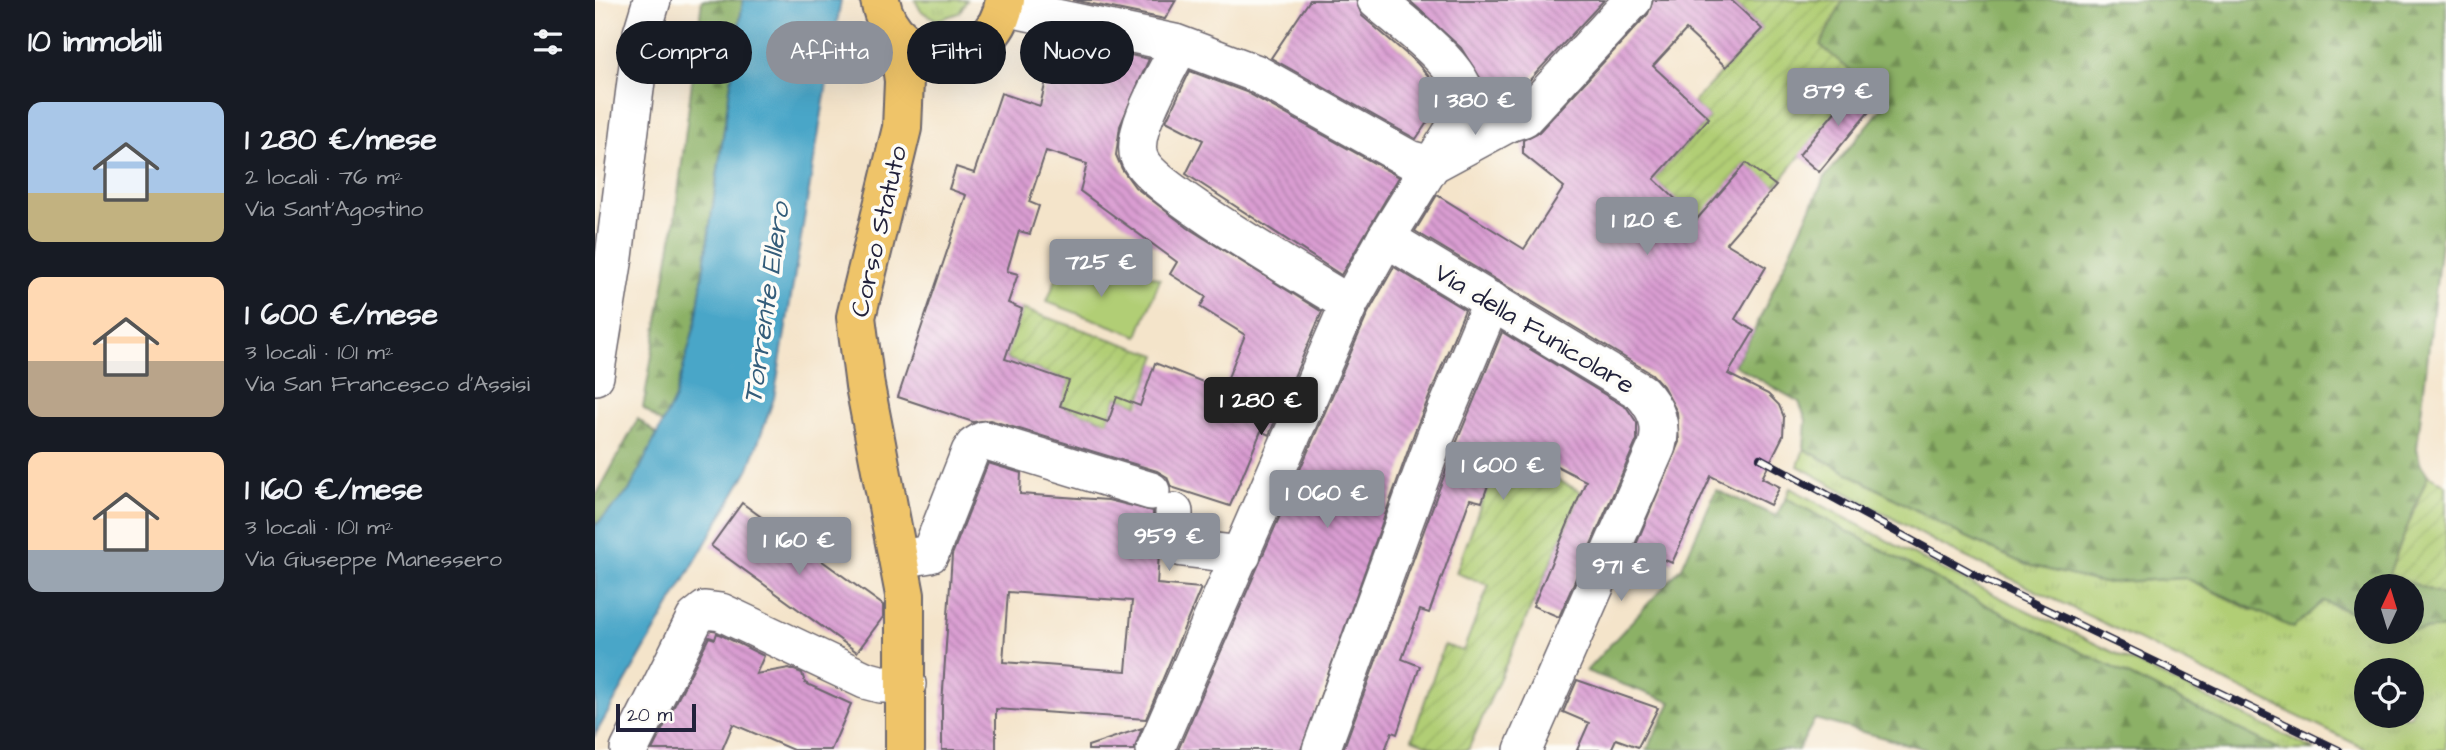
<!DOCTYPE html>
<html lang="it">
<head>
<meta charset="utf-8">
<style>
  body { margin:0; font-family:"Architects Daughter",sans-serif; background:#242831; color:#f1f3f6; height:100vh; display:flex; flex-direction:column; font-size:26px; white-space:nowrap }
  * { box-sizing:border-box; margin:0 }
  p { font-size:23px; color:#9ea1a6 }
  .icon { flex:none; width:38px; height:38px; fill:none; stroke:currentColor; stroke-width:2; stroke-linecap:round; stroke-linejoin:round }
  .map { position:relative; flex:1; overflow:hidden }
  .panel { display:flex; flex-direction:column; background:#171b24; width:595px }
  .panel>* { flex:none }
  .banner { position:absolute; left:21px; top:21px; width:665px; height:63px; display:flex; gap:14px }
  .needle { width:46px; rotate:4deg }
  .fabs { position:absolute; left:1759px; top:574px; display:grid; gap:14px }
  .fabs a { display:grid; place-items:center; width:70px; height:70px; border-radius:50%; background:#171b24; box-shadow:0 7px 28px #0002; font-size:35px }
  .scale { position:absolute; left:21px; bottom:18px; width:80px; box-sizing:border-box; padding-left:7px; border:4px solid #22223b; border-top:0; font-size:19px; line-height:24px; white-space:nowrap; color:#22223b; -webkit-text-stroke:5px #fdfcf7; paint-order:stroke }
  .price { position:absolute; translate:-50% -60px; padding:0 16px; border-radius:7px; background:#8c9099; color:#fff; font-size:23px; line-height:46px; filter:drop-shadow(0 2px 4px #0008) }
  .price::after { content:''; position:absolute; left:50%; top:42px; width:21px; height:16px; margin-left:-10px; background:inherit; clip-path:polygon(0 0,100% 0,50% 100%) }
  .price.selected { background:#222; color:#fff }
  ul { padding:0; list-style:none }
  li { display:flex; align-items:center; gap:21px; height:175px; padding:0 28px }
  li span { display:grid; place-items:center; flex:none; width:196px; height:140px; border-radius:14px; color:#555 }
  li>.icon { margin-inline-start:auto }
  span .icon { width:84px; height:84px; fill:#fffc; stroke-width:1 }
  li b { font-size:30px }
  h2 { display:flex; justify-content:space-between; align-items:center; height:84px; padding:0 28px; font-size:30px }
  .pill { padding:0 24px; border-radius:32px; background:#171b24; box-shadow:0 7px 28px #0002; font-size:24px; line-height:63px }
  .pill.selected { background:#8c9099; color:#fff }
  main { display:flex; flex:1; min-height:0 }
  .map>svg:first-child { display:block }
</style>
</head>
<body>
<main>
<section class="panel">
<h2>10 immobili<svg class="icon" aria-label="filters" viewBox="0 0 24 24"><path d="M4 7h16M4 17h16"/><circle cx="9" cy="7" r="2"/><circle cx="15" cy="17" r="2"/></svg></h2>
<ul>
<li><span style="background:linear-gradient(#a9c7e8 65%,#c2b280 0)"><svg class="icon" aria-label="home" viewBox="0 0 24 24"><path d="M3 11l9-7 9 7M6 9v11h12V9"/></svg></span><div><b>1 280 €/mese</b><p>2 locali · 76 m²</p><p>Via Sant'Agostino</p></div></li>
<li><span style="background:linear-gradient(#ffd9b3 60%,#b9a48a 0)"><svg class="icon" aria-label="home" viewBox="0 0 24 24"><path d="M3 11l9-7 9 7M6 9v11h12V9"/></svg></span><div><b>1 600 €/mese</b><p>3 locali · 101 m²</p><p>Via San Francesco d'Assisi</p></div></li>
<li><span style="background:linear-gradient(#ffd9b3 70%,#9aa5b1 0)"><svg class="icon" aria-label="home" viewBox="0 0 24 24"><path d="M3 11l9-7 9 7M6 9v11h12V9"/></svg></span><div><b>1 160 €/mese</b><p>3 locali · 101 m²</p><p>Via Giuseppe Manessero</p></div></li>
</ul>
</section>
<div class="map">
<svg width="1851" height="750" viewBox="0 0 1851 750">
  <defs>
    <pattern id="grass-tufts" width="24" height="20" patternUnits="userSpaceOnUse" patternTransform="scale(1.75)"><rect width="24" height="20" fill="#b1ce75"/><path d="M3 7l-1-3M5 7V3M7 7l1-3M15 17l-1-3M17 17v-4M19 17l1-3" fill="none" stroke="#98b166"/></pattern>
    <pattern id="forest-firs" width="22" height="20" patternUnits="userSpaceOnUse" patternTransform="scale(1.75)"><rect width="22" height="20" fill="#8cb166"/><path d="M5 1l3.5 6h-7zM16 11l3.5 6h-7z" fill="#729055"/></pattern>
    <pattern id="garden-furrows" width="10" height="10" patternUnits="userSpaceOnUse" patternTransform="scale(1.75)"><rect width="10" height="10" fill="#b1ce75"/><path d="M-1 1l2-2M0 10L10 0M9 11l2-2" fill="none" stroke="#98b166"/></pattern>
    <pattern id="building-back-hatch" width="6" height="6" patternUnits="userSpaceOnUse" patternTransform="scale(1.75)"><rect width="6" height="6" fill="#da9dd2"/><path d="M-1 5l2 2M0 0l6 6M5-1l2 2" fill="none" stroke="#b080ac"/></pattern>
  </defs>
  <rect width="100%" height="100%" fill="#fdfcf7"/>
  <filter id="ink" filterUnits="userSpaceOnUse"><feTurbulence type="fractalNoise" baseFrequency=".0143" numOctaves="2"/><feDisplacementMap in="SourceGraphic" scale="14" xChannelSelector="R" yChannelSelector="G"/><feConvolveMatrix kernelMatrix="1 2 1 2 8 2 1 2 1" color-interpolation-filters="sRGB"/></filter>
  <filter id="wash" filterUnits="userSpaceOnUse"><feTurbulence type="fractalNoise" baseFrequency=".00686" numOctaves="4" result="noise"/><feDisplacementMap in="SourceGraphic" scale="28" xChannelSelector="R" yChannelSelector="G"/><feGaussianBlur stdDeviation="1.57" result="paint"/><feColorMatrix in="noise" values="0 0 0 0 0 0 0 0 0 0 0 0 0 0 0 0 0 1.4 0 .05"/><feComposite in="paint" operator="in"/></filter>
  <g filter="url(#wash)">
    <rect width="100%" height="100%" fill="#f4e4ca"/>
    <g fill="url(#grass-tufts)" stroke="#6a7858" stroke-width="2" fill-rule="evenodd">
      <polygon points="320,0 372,0 364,13 342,20 326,11"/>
      <path d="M 1209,449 L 1363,533 L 1429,564 L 1508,583 L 1591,578 L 1656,610 L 1728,601 L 1771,619 L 1771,632 L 1851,628 L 1851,750 L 1773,750 L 1348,546 L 1203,466 ZM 1771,670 L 1816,670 L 1816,716 L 1771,716 Z"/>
      <polygon points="1195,488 1330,561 1720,750 1686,750 1372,596 1191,498"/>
    </g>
    <g fill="url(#forest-firs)" stroke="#576a50" stroke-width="2">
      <polygon points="107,0 148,0 101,321 80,398 69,425 48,408 79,227"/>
      <polygon points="1248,0 1851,0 1851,200 1822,448 1825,463 1833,475 1794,574 1851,596 1851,628 1817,631 1816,586 1771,586 1771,619 1728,601 1698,628 1591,578 1508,583 1429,564 1363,533 1209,449 1211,420 1204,402 1139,365 1159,331 1230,177 1292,102 1225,45"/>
      <polygon points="43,419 64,436 34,491 0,526 0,498"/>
      <polygon points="1121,490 1181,516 1191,498 1372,596 1686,750 1333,750 1220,719 1203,750 1052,750 1076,702 991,671 1087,567"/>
    </g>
    <g fill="url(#garden-furrows)" stroke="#6a7858" stroke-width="2">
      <polygon points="1136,0 1248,0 1225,45 1266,80 1181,186 1150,164 1089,239 1074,193 1059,179 1114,118 1098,103 1167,29"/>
      <polygon points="427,309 562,355 543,405 522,397 513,422 465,406 474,381 410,358"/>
      <polygon points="905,452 987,492 873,750 846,750 817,739 849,645 868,651 894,585 861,573"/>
      <polygon points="1833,475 1851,485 1851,596 1794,574"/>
    </g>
    <polygon fill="#b1ce75" stroke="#6a7858" stroke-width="2" points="475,244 565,279 543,336 452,302"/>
    <polygon fill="#4aa6c8" stroke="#366482" stroke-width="2" points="148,0 246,0 179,398 154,468 0,735 0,526 34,491 80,398 101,321"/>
    <g id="blocks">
      <g fill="url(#building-back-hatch)" fill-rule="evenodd">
        <polygon points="478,0 581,0 570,19"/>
        <polygon points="715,0 761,0 767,16 822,63 845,89 849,97 821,139 676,58"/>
        <polygon points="814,0 1009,0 916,100 890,86 866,48"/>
        <polygon points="1058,0 1136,0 1167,29 1131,67 1091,30 1058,66 1114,118 1059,179 1102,219 1151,163 1181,186 1131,243 1171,267 1140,319 1159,331 1133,374 1173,394 1184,405 1189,417 1188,436 1167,478 1185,487 1175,505 1116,476 1077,563 1040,547 1084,442 1082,412 1068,386 1057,374 820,231 842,195 929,249 969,187 928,154 928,140 944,132 1053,14"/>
        <path d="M 461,39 L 554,59 L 525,126 L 521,155 L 527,169 L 540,187 L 593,228 L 727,312 L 674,435 L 666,431 L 635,506 L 576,487 L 572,477 L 562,471 L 395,420 L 378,422 L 303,397 L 371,195 L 354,189 L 361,167 L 379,173 L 406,93 L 445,106 ZM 451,151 L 492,164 L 485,191 L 582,262 L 575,274 L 611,297 L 605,307 L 650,335 L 628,390 L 560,363 L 545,406 L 522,397 L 513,422 L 465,406 L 474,381 L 410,359 L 427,309 L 413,303 L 423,274 L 412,271 L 424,231 L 435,234 L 444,206 L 434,202 Z"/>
        <polygon points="595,71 651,92 804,177 746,275 591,174 608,140 571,121"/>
        <polygon points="1262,85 1282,102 1224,172 1204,155"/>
        <polygon points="799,267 870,310 820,431 706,750 583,750 773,313"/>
        <polygon points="907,332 1032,408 1042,423 1042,440 964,617 938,606 991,481 935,452 930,463 905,452 887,502 875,499 834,613 825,610 807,659 825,666 802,734 797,732 790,750 748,750 860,446"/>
        <path d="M 393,463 L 426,473 L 425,494 L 513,500 L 558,511 L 558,538 L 564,553 L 562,584 L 606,588 L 551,719 L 401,709 L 401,750 L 347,750 L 347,705 L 357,555 ZM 413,592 L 537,601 L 531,671 L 408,662 Z"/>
        <polygon points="147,503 288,605 288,617 262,652 116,546"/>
        <polygon points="122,633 169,656 161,674 194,668 207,673 210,683 256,704 236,750 198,750 138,724 127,750 57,750 114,637 120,639"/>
        <polygon points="982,680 1063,708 1043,747 1021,739 1016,750 982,750 994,723 968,712"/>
        <polygon points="547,728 539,750 493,750 493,746"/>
      </g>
    </g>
  </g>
  <g filter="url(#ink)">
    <use href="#blocks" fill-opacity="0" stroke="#6c666d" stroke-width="2"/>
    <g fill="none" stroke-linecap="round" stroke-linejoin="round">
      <defs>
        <g id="minor">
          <polyline points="409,7 580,43 660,73 814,159 836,165 914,123"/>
          <path d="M 584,47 C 572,72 535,130 544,157 C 553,187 719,282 754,304"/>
          <polyline points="895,113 914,123 929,118 1038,0"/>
          <path d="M 791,238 L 1046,392 C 1061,408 1068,424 1062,446 L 928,750"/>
          <polyline points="0,376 19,257 47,33 57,0"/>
          <polyline points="579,512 579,538 588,548 647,555"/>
          <polyline points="305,559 335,554 375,452 379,446 389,440 556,491"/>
          <polyline points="34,750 100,618 110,610 126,612 270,680 285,684 312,684"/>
          <path d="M 560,750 L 754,304 L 791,238 L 873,106 C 874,70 807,23 781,0"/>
          <polyline points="726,750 840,438 897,301"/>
        </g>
        <g id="major">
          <path d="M 285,0 C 298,72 399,73 410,0"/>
          <polyline points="303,37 309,81 307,128 261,317 270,386 310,595 310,750"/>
        </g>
      </defs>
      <use href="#minor" stroke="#6c666d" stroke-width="40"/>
      <use href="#major" stroke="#6c666d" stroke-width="42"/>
      <use href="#minor" stroke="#fff" stroke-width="37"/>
      <use href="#major" stroke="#efc469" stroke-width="38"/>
      <defs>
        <polyline id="rail" points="1165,458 1390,580 1744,750"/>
      </defs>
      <use href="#rail" stroke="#22223b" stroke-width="8"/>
      <use href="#rail" stroke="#fdfcf7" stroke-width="5" stroke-dasharray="16" stroke-linecap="butt"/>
    </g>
  </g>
  <g text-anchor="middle" stroke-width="7" stroke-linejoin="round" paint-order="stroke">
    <g font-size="26" fill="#22223b" stroke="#fdfcf7">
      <text transform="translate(283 231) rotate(-77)" y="9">Corso Statuto</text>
      <text transform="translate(940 328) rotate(31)" y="9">Via della Funicolare</text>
    </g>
    <g font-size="28" font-style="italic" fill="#345d7a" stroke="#fdfcf7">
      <text transform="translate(170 303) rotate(-82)" y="10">Torrente Ellero</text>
    </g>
  </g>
</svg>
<div class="fabs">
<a><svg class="needle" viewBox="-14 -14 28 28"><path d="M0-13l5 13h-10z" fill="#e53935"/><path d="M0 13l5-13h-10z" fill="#9ea1a6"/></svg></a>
<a><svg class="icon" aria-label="locate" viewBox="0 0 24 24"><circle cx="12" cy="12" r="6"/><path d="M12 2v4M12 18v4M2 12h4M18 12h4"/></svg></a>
</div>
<div class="scale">20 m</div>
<b class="price" style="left:1243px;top:128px">879 €</b>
<b class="price" style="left:880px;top:137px">1 380 €</b>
<b class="price" style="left:1052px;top:257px">1 120 €</b>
<b class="price" style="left:506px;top:299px">725 €</b>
<b class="price selected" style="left:666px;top:437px">1 280 €</b>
<b class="price" style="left:908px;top:502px">1 600 €</b>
<b class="price" style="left:732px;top:530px">1 060 €</b>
<b class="price" style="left:574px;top:573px">959 €</b>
<b class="price" style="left:204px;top:577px">1 160 €</b>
<b class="price" style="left:1026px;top:603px">971 €</b>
<div class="banner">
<a class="pill">Compra</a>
<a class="pill selected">Affitta</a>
<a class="pill">Filtri</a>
<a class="pill">Nuovo</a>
</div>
</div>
</main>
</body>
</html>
